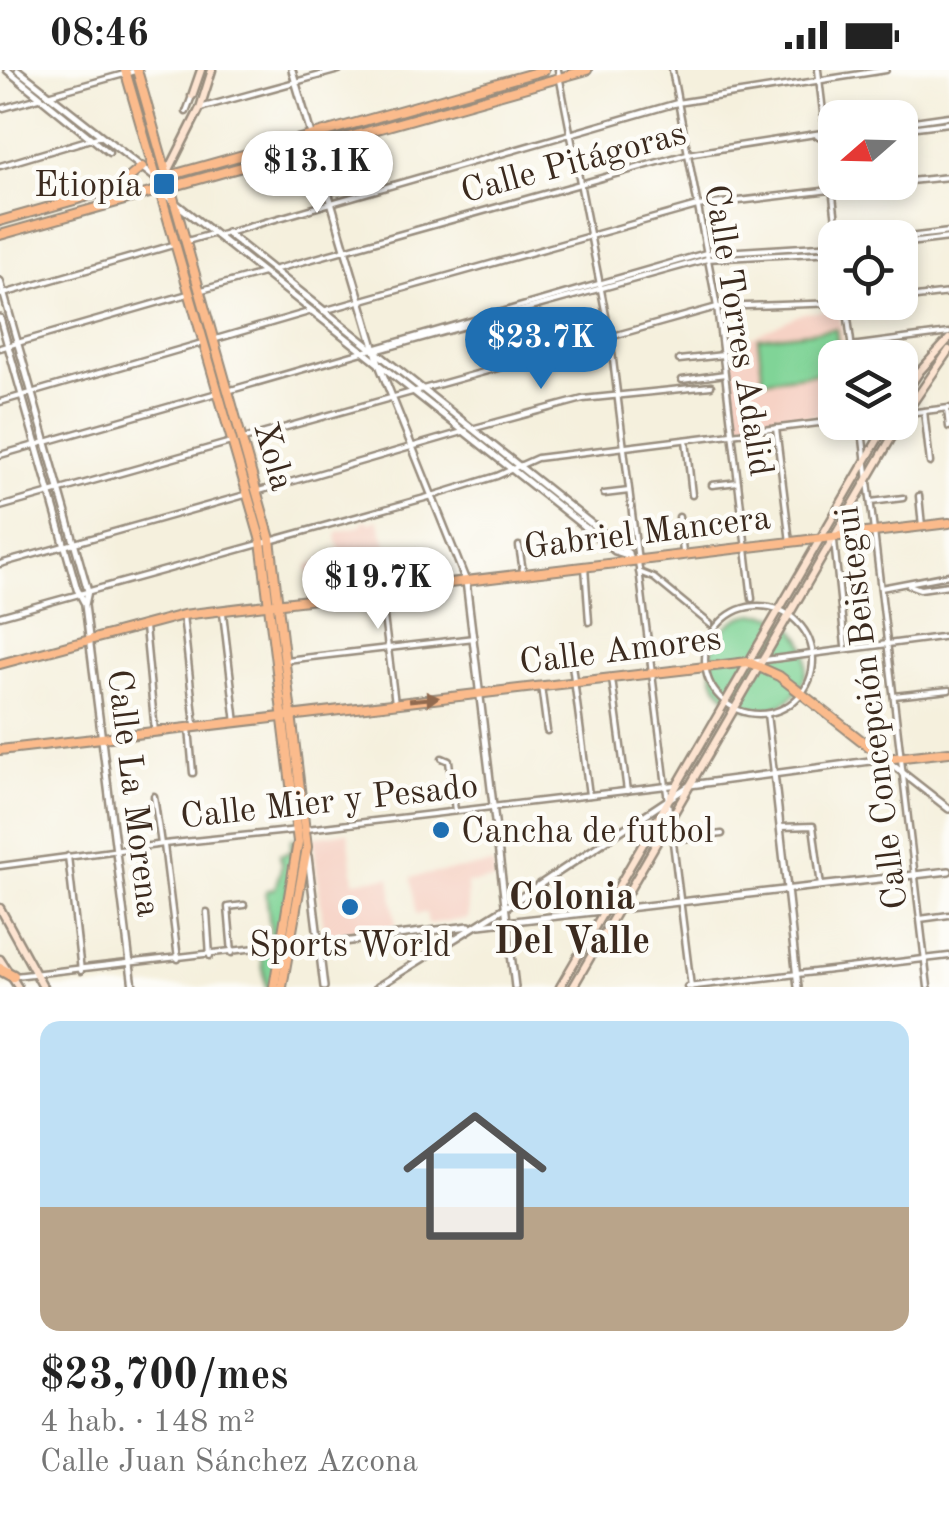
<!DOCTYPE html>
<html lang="es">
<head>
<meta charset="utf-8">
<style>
  body { margin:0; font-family:"Old Standard TT",serif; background:#f6f6f6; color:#222; height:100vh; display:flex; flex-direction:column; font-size:38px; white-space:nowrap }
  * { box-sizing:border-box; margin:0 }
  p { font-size:32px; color:#767676 }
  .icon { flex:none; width:55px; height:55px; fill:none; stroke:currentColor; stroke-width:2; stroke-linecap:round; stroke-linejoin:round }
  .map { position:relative; height:917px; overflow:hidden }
  .panel { display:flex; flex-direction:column; background:#fff; flex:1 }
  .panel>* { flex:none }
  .needle { width:65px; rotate:250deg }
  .fabs { position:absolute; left:818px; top:30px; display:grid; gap:20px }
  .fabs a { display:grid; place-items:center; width:100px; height:100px; border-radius:20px; background:#fff; box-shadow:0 5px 15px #0003; font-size:50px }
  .price { position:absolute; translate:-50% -85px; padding:0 22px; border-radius:35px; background:#fff; color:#222; font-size:32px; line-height:65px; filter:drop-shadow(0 2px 5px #0008) }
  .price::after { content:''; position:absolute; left:50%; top:60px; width:30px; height:22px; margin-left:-15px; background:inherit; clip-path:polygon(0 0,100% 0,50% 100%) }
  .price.selected { background:#1f6fb2; color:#fff }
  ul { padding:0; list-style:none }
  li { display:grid; align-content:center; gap:20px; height:530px; padding:0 40px }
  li+li { border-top:2px solid #e0e0e0 }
  li span { display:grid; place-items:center; height:310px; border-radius:20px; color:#555 }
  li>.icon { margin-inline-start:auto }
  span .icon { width:180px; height:180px; fill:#fffc; stroke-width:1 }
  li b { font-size:42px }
  .status { display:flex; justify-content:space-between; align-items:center; height:70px; padding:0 50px; background:#fff; direction:ltr }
  .status svg { height:28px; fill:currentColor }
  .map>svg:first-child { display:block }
</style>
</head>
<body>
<div class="status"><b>08:46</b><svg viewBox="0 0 49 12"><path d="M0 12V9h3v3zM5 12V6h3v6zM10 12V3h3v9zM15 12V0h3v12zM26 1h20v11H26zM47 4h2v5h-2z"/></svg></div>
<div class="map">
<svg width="949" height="917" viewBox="0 0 949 917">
  <rect width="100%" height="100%" fill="#fdfcf7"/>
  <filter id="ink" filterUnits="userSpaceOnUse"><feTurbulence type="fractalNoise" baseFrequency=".01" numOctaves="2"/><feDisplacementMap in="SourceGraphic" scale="20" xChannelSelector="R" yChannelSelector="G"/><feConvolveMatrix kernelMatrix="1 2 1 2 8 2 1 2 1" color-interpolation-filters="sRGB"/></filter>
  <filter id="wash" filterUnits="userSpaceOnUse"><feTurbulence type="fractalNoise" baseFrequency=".0048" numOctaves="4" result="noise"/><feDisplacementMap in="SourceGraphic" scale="40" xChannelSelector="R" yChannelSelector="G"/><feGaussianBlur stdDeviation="2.25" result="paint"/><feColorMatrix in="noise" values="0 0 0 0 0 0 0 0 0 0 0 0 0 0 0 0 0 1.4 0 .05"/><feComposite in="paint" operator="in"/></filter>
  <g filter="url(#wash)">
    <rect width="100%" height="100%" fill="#f5f0dd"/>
    <g fill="#f6d2c5">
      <polygon points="839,240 845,287 835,288 835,343 738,355 728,278 803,243"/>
      <polygon points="365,449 370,453 378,450 396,502 351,514 346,500 338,502 341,512 314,520 307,496 333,488 336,494 345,492 336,470 337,462 360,456"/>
      <polygon points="348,762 354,811 390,807 396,856 329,864 324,861 313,767"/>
      <polygon points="493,794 495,810 467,813 468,849 428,854 426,843 416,844 411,807"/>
    </g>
    <g fill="#80d497" stroke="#5e7f5a" stroke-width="2.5">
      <polygon points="836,259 839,287 835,288 835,301 763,310 758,268"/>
      <circle cx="759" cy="592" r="48"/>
      <polygon points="291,769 296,769 273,917 266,917 261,886 273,884 266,821 275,818 282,795 280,785 291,782"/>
    </g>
  </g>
  <g filter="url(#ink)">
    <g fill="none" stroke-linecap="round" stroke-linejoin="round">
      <defs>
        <g id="minor">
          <polyline points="558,0 610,266 691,917"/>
          <polyline points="672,0 717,237 752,529"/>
          <polyline points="818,0 838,168"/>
          <polyline points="48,25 135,1"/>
          <polyline points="200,38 339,0"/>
          <polyline points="0,39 39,28"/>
          <polyline points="186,42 192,26"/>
          <polyline points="900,53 949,46"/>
          <polyline points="900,59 949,53"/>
          <polyline points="817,66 835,67"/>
          <polyline points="92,69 109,83"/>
          <polyline points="0,96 101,66"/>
          <polyline points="900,112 949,107"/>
          <polyline points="217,166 677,33 886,0"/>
          <polyline points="900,168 949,162"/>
          <polyline points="187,171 212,164"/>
          <polyline points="900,174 949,168"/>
          <polyline points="273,200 687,84 835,61"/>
          <polyline points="202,220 263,203"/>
          <polyline points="0,225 173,175"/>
          <polyline points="900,229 949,223"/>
          <polyline points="846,232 853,288"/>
          <polyline points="323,241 697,136 897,112"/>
          <polyline points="216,269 312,241"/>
          <polyline points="851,276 949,263"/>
          <polyline points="0,278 188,224"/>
          <polyline points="375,281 707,189 835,182"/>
          <polyline points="679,290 723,285"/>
          <polyline points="900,303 920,301"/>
          <polyline points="682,310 725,304"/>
          <polyline points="231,320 706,183 835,175"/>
          <polyline points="0,332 202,273"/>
          <polyline points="947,339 949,357"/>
          <polyline points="924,341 930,393"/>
          <polyline points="900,344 949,338"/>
          <polyline points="861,352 928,917"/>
          <polyline points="475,358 583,329 711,316"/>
          <polyline points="776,358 790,472"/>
          <polyline points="240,370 717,237 869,232"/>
          <polyline points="686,370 692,425"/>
          <polyline points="0,385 217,323"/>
          <polyline points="712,415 738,412"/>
          <polyline points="259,421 466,361"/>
          <polyline points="604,424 629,421"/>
          <polyline points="919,426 922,456"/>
          <polyline points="871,432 903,428"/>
          <polyline points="0,437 231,372"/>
          <polyline points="679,447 683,482"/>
          <polyline points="834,471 845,576"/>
          <polyline points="519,476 523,501"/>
          <polyline points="0,494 245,425"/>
          <polyline points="585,497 589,552"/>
          <polyline points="639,502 654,508 710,554"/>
          <polyline points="909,515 920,519 949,515"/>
          <polyline points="881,518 949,505"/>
          <polyline points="378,525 382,531 395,633"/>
          <circle cx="759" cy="590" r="54"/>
          <polyline points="223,543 236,653"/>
          <polyline points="183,545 195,655"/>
          <polyline points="0,546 432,426 497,406 537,388 835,351"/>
          <polyline points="145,557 155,662"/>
          <polyline points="570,579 589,725"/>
          <polyline points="286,590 474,568"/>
          <polyline points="750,592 949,566"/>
          <polyline points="612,609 627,721"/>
          <polyline points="541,616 547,661"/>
          <polyline points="894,626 949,620"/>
          <polyline points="767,644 774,703"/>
          <polyline points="189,658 193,703"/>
          <polyline points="442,688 449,691 455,741"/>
          <polyline points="154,726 161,774"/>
          <polyline points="780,757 813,756 821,816"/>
          <polyline points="307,759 675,715"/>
          <polyline points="673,770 722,764"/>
          <polyline points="164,775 178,889"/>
          <polyline points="68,786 81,901"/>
          <polyline points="0,796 164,774 298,760"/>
          <polyline points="207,842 210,886"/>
          <polyline points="920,849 949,845"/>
          <polyline points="232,883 228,837 244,835"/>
          <polyline points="15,906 273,876"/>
          <polyline points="687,917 949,886"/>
        </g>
        <g id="tertiary">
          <polyline points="7,0 92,69"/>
          <polyline points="18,0 154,107"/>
          <polyline points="292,0 380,297 466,511 515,917"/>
          <polyline points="163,123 615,481 630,486"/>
          <polyline points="227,163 628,483"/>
          <polyline points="0,211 88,521 85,535 133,917"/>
          <polyline points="0,248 77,519 84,532"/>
          <polyline points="774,703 798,917"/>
          <polyline points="308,786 324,917"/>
          <polyline points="480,855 949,801"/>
          <polyline points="319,875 469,856"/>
          <polyline points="377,917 506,837 690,715 885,689 949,739"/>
        </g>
        <g id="secondary">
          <polyline points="192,26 201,0"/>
          <polyline points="166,106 200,38 212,0"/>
          <polyline points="900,331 920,301 949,269"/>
          <polyline points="0,838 43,917"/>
          <polyline points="0,889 18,917"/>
          <polyline points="560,917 888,352"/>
          <polyline points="573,917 906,343 949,280"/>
        </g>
        <g id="primary">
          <polyline points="125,0 261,471 298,772 274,917"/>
          <polyline points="137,0 270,469 307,777 282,917"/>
          <polyline points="165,107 544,0"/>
          <polyline points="0,151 117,118 142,97"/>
          <polyline points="0,165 587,0"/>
          <polyline points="0,594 183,545 949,453"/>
          <polyline points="0,680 748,592 779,606 885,689 949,682"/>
        </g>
        <polyline id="motorway" points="0,899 13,906"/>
      </defs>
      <use href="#minor" stroke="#988d7e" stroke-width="9"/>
      <use href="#tertiary" stroke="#988d7e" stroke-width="10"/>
      <use href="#secondary" stroke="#988d7e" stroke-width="11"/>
      <use href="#primary" stroke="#988d7e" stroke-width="12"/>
      <use href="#motorway" stroke="#988d7e" stroke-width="15"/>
      <use href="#minor" stroke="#fff" stroke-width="4"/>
      <use href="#tertiary" stroke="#fff" stroke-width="5"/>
      <use href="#secondary" stroke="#fde4d1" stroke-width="6"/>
      <use href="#primary" stroke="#fbbb8c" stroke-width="8"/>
      <use href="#motorway" stroke="#fbbb8c" stroke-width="10"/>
    </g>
    <defs><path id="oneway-solid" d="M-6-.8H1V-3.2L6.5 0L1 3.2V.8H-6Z" transform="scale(2.5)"/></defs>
    <use fill="#916b50" href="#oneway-solid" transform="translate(424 629) rotate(-6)"/>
  </g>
  <g fill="#1f6fb2" stroke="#fdfcf7" stroke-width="4">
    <rect x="152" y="102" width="24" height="24" rx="5"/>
    <circle cx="441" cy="760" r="10"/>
    <circle cx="350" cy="837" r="10"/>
  </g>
  <g text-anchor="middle" stroke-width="9" stroke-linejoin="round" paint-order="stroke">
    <g font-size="35" fill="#3b2a1e" stroke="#fdfcf7">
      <text transform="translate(573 91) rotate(-15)" y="12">Calle Pitágoras</text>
      <text transform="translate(740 260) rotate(81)" y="12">Calle Torres Adalid</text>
      <text transform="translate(275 386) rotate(74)" y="12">Xola</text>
      <text transform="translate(647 461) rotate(-7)" y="12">Gabriel Mancera</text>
      <text transform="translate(620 579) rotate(-7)" y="12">Calle Amores</text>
      <text transform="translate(870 638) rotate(-97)" y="12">Calle Concepción Beistegui</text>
      <text transform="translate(135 723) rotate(83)" y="12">Calle La Morena</text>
      <text transform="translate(329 730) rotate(-6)" y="12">Calle Mier y Pesado</text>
    </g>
    <g font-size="35" fill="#3b2a1e" stroke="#fdfcf7" text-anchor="end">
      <text x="142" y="126">Etiopía</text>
      <text x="461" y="772" text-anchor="start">Cancha de futbol</text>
      <text x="350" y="886" text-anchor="middle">Sports World</text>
    </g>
    <g font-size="38" font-weight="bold" fill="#3b2a1e" stroke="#fdfcf7">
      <text x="572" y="839">Colonia<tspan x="572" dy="44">Del Valle</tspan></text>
    </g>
  </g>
</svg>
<div class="fabs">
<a><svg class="needle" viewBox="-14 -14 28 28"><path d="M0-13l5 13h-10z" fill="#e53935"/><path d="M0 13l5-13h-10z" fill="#767676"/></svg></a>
<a><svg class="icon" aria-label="locate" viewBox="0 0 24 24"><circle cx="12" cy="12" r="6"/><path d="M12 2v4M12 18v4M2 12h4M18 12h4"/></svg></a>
<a><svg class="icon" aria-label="layers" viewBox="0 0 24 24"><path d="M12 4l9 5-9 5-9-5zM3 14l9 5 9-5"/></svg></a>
</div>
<b class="price" style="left:317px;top:146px">$13.1K</b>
<b class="price selected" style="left:541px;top:322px">$23.7K</b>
<b class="price" style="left:378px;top:562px">$19.7K</b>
</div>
<section class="panel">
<ul>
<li><span style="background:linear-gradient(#bfe0f5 60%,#b9a48a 0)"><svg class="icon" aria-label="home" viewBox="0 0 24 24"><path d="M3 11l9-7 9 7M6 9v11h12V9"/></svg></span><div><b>$23,700/mes</b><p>4 hab. · 148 m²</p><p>Calle Juan Sánchez Azcona</p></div></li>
</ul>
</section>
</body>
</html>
